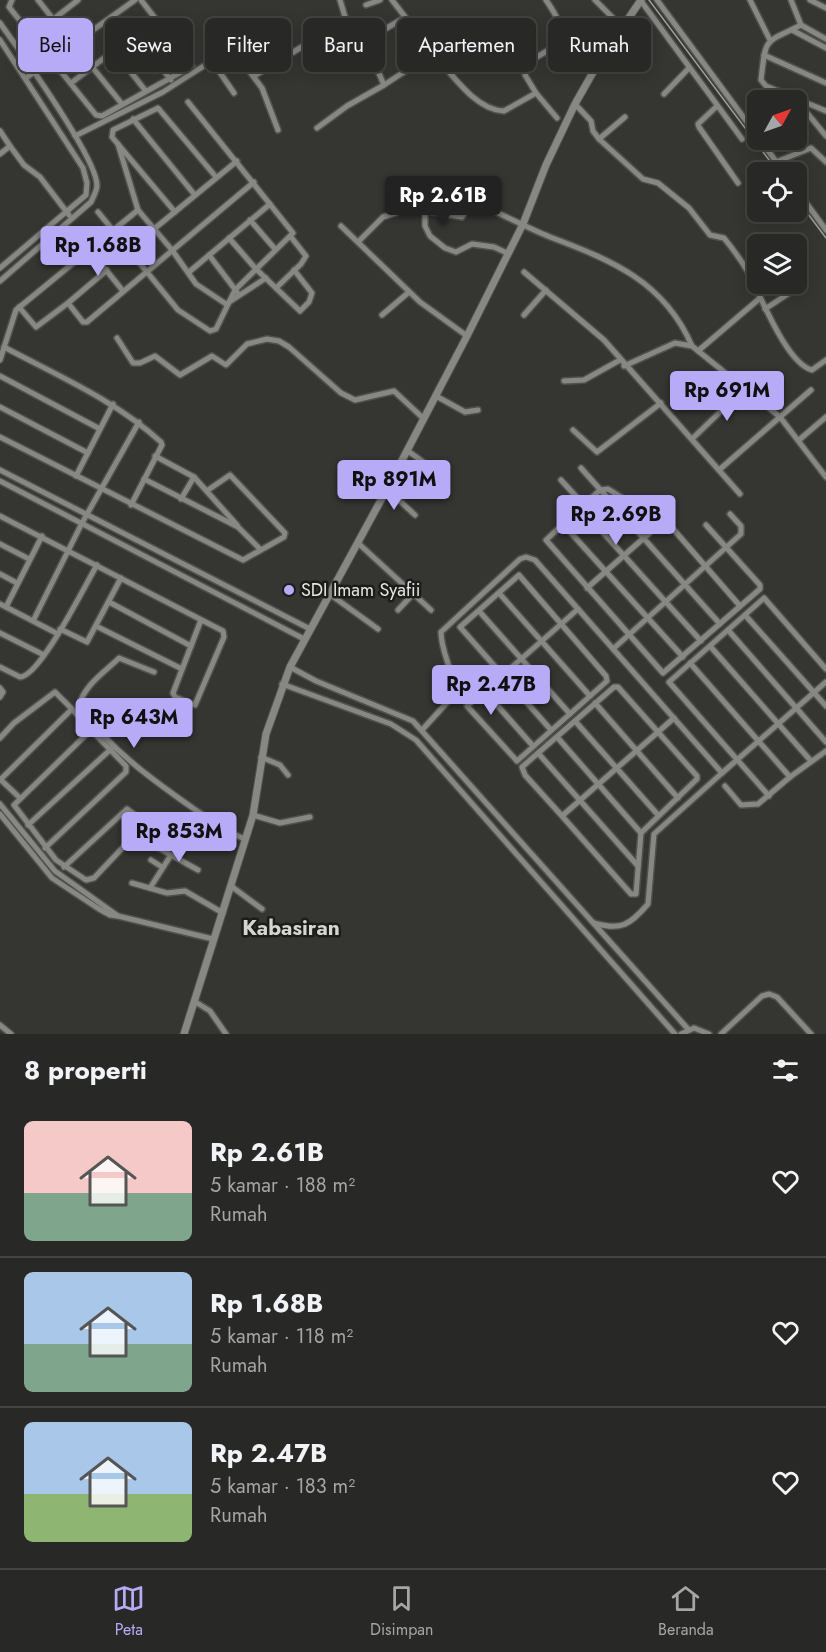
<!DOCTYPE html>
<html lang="id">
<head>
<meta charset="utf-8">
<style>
  body { margin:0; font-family:Jost,sans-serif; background:#30302e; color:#f1f3f6; height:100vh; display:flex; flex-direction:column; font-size:22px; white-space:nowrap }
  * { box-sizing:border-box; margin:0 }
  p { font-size:20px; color:#a5a6a7 }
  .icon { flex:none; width:33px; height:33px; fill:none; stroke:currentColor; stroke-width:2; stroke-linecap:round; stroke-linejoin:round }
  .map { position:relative; height:1034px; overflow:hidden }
  .sheet { display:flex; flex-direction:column; background:#282826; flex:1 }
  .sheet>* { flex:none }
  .guide { position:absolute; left:18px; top:18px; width:790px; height:54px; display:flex; gap:12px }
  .needle { width:39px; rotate:50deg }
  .buttons { position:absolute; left:747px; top:90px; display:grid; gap:12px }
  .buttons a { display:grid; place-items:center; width:60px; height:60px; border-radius:9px; background:#282826; box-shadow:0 3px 15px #0003,0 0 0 2px #444443; font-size:30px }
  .price { position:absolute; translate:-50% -51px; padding:0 14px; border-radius:6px; background:#b7abf7; color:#111; font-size:20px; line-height:39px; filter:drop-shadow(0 2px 3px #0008) }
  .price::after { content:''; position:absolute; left:50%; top:36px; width:18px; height:14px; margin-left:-9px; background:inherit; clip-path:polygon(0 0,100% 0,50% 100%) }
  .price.current { background:#222; color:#fff }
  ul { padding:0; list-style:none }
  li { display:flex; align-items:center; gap:18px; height:150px; padding:0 24px }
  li+li { border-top:2px solid #444443 }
  li span { display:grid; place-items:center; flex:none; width:168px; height:120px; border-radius:9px; color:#555 }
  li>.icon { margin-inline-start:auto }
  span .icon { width:72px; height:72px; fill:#fffc; stroke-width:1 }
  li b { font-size:26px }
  h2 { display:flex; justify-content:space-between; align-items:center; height:72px; padding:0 24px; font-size:26px }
  .tag { padding:0 21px; border-radius:9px; background:#282826; box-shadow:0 3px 15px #0003,0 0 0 2px #444443; font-size:21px; line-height:54px }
  .tag.current { background:#b7abf7; color:#111 }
  .tabs { display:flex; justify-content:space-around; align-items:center; height:84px; border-top:2px solid #444443; background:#282826; font-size:16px; color:#a5a6a7 }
  .tabs a { display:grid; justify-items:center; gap:3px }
  .tabs .current { color:#b7abf7 }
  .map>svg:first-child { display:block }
</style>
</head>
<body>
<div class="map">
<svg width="826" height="1034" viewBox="0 0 826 1034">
  <rect width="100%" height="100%" fill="#353532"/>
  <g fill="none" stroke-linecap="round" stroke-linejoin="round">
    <defs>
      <g id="street">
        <polyline points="12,0 9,7 96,115 102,116 192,66 141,0"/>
        <polyline points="38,0 53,19"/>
        <polyline points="340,0 346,20"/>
        <polyline points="392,0 433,53"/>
        <polyline points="595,0 622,27"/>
        <polyline points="657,0 758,137"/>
        <polyline points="750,0 770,40"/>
        <polyline points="791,0 801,25 826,39"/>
        <polyline points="810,0 826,8"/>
        <polyline points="641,1 742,139"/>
        <polyline points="366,5 380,0"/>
        <path d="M 0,23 C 20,51 96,157 97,185 C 97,191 93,197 91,202 L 0,281"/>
        <path d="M 801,25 C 764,44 766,35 761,80 L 766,86 L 826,111"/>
        <polyline points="792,30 826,48"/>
        <polyline points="32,36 78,0"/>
        <polyline points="136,36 171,80"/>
        <polyline points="0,40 83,168 87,183 86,195 0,268"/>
        <polyline points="517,40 530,61 525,75 536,93"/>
        <polyline points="358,45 404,18"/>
        <polyline points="115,52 145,90"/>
        <polyline points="764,55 826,83"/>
        <polyline points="212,61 234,93"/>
        <path d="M 530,61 L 559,44 C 565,28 555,13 546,0"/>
        <polyline points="93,68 122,104"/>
        <path d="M 254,76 L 346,20 L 363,55 L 374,62 L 384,85 L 433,53 C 451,73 475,110 504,111 L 536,93 L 557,118"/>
        <polyline points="26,78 135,0"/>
        <polyline points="71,83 156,19"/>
        <polyline points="664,94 689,68"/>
        <polyline points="804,101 803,108 826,136"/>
        <path d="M 575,104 L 591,121 L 593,131 L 599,139 L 643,179 L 658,183 L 689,208 L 710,235 L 724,238 C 733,249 741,260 748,272 C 761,296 786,363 812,370 L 826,360"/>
        <polyline points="717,106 698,124 699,127 738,183"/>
        <polyline points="133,119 194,194"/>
        <polyline points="317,128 347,106 384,85"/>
        <polyline points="0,131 10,146"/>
        <polyline points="75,136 163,92 232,48 262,88 278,130"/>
        <polyline points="599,139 625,117"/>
        <polyline points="760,140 784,172"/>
        <polyline points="118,144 138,210 172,250 196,284 226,304 266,278"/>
        <polyline points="0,154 10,146 24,165 40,177 69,215"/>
        <polyline points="776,162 811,148 826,162"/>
        <polyline points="399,182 425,211 425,226 430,236 445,248 456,252 472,244 494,247 507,253"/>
        <polyline points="796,189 826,230"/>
        <path d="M 425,211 L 462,217 L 469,206 L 474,202 C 500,213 525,227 550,237 C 611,260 664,281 692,346"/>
        <polyline points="98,212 178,310 210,331 216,329 235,290 293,233 188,102"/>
        <polyline points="175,212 112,137 113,130 158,108 216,177"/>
        <polyline points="250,220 275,249"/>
        <polyline points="341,226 420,302 467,336"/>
        <polyline points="154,229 237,161"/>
        <polyline points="229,238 256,269 300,311 309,302 312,293 294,270"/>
        <polyline points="358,242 383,217 396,213 416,199"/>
        <polyline points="90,250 123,291"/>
        <polyline points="209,255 237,292"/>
        <polyline points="189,272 270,204"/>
        <polyline points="524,272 604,340 740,494"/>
        <polyline points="276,288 301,264 306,256 291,237"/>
        <polyline points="68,303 107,270"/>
        <polyline points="19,307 36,327 68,303 83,322 87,322 254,182"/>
        <polyline points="765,309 797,288"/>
        <polyline points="382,315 409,292"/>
        <polyline points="524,315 546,290"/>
        <polyline points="117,338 133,363 140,363 155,356 180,375 212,356 226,365 247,344 267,339 279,341 289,347 341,393 355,400 394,391 424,419"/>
        <path d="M 4,347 C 58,376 115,400 161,442 L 162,445 L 131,505"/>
        <polyline points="698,351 759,299"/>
        <polyline points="0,360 16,310 138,210"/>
        <polyline points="624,366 675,343 692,346 780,417 826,477"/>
        <polyline points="0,376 100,429"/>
        <polyline points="564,381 584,380 620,360"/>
        <polyline points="436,396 465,412 478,410"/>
        <polyline points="0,407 88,453"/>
        <polyline points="573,430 597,452 661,403"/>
        <polyline points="0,437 243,560 284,537 285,533 230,475 208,490"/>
        <polyline points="693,438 745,388"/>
        <polyline points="799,440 826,417"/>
        <polyline points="408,451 433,469"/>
        <polyline points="155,456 194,477 237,525"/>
        <polyline points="581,468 720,624"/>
        <polyline points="0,470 310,629"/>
        <polyline points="719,470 811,390"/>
        <polyline points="76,476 113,404"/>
        <polyline points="144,479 238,527 260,549"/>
        <polyline points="561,480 583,504"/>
        <polyline points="0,481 304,639"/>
        <polyline points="387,489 415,515"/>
        <polyline points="181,499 194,477"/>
        <polyline points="580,507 701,641"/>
        <polyline points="0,516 223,631 224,637 195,705 175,697 173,693 201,620"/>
        <polyline points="562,523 683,657"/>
        <polyline points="706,525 760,585 760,589 663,673 546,540 600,490 608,489 674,530 740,606"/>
        <polyline points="358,543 431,610"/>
        <polyline points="0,544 29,559"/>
        <polyline points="0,574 17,583"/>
        <polyline points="587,588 662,522"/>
        <polyline points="499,593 590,696"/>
        <polyline points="331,595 378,629"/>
        <polyline points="109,602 191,646"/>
        <polyline points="0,604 58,634"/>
        <polyline points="6,607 42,536"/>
        <polyline points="398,610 414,593"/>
        <polyline points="479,611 570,714"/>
        <polyline points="745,615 826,706"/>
        <polyline points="33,621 82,523 139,422"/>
        <polyline points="96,626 182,669"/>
        <polyline points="60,629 87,642 121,578"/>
        <polyline points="728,630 826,742"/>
        <polyline points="0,633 44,655"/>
        <polyline points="710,646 811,761"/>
        <polyline points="613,649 741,534 741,526 730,514"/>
        <polyline points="690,663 790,777"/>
        <path d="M 0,667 L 20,677 C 40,677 85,585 97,565"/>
        <polyline points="290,667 316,681 413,721 688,1029"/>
        <polyline points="467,671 533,746"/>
        <path d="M 154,672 L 119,658 C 105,672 84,685 79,706 C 110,750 154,781 197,811 C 213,821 228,833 245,839"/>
        <polyline points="282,684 391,724 416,740 675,1034"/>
        <polyline points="0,688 3,692 0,697"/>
        <polyline points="595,703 678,798"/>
        <polyline points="575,721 658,815"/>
        <path d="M 422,730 L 454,695 C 455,672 441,654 441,632 L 520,559 L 526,557 L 535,560 L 722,773 L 654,834 L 648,904 C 630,925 621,931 594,923"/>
        <path d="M 551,730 L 460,627 L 519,575 L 606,676 L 607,681 L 517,761 L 467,706 C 504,674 541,642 578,609"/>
        <polyline points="557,737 641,833"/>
        <polyline points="0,738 14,723 55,692 72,709"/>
        <polyline points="538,753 638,866"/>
        <polyline points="261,757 280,765 288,775"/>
        <polyline points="722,773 826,682"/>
        <polyline points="0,779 20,798"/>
        <polyline points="0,780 72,709 91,730 14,805 56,860 86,880 94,878 146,823 127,809 64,867"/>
        <polyline points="725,786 741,805 758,804 790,777 826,751"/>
        <polyline points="769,796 669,682 764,598 826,669"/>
        <polyline points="0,804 55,871 118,916 213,939"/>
        <polyline points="0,814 52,878 99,909 110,915 118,916"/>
        <polyline points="253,815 280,823 310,817"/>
        <polyline points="562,816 525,775 522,767 614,687 618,687 697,776 697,779 641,833 636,894 631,894 562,816 674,718"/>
        <polyline points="28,825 111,749"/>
        <polyline points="45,848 126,772 126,766 91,730"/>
        <polyline points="171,855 198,870"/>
        <polyline points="151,860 162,867"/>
        <polyline points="132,883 167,893 185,891 223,913"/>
        <polyline points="231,886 262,909"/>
        <polyline points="150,888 171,855 157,847"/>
        <polyline points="194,1001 210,1011 226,1034"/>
        <polyline points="0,1025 11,1034"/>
        <polyline points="681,1034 694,1028 709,1034"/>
        <polyline points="721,1034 762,996 769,994 777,997 811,1034"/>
      </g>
      <polyline id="secondary" points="184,1034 253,815 266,734 290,667 387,489 467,336 523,224 546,165 575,104 600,60 641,0"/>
    </defs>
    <use href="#street" stroke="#50514e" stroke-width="8"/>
    <use href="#secondary" stroke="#50514e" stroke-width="9"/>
    <use href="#street" stroke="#878783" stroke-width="5"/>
    <use href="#secondary" stroke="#878783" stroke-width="7"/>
    <g stroke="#9e9e9b" stroke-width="1.5">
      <polyline points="649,0 778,172"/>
      <polyline points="796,198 826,238"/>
    </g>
  </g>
  <circle fill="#b7abf7" stroke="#1c1c1b" stroke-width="2" cx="289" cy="590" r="6"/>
  <g text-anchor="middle" stroke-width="5" stroke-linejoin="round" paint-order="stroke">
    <g font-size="18" fill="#e5e5e3" stroke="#1c1c1b" text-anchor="start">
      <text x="301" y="596">SDI Imam Syafii</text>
    </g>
    <g font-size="21" font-weight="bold" fill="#d5d5d1" stroke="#1c1c1b">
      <text x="291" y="935">Kabasiran</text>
    </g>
  </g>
</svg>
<div class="buttons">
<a><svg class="needle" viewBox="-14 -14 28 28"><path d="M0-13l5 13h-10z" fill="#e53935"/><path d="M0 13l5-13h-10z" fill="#a5a6a7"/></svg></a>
<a><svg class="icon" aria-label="locate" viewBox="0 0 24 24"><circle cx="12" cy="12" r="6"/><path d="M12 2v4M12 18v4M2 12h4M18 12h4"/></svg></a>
<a><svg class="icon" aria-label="layers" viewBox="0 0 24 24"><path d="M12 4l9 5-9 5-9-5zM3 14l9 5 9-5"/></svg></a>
</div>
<b class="price current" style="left:443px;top:227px">Rp 2.61B</b>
<b class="price" style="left:98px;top:277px">Rp 1.68B</b>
<b class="price" style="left:727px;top:422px">Rp 691M</b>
<b class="price" style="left:394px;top:511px">Rp 891M</b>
<b class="price" style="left:616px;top:546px">Rp 2.69B</b>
<b class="price" style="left:491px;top:716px">Rp 2.47B</b>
<b class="price" style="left:134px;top:749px">Rp 643M</b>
<b class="price" style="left:179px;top:863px">Rp 853M</b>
<div class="guide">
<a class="tag current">Beli</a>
<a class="tag">Sewa</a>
<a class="tag">Filter</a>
<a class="tag">Baru</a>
<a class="tag">Apartemen</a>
<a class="tag">Rumah</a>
</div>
</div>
<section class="sheet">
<h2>8 properti<svg class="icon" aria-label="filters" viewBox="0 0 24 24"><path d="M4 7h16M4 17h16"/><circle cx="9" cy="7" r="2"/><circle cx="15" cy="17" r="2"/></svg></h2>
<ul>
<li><span style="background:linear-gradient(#f6c9c9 60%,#7fa58c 0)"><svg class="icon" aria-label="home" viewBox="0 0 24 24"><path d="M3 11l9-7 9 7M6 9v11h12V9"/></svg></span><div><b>Rp 2.61B</b><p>5 kamar · 188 m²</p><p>Rumah</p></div><svg class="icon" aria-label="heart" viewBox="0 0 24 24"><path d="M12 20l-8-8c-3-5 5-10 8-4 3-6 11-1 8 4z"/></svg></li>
<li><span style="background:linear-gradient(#a9c7e8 60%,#7fa58c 0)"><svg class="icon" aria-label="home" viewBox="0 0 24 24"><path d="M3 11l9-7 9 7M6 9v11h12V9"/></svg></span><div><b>Rp 1.68B</b><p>5 kamar · 118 m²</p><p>Rumah</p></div><svg class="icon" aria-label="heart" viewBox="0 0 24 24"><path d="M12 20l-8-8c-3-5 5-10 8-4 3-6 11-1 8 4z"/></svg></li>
<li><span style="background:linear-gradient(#a9c7e8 60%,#8fb573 0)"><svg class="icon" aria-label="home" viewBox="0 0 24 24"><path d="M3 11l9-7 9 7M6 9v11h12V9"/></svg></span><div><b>Rp 2.47B</b><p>5 kamar · 183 m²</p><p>Rumah</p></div><svg class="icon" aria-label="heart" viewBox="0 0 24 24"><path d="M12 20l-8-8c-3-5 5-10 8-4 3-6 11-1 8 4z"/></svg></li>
</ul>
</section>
<nav class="tabs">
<a class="current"><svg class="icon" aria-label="map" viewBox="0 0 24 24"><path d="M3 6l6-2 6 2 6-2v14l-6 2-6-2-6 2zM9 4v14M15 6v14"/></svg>Peta</a>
<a><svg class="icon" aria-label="saved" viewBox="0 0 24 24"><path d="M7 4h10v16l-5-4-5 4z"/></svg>Disimpan</a>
<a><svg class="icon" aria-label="home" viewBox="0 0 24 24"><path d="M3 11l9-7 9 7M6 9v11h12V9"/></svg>Beranda</a>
</nav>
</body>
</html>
